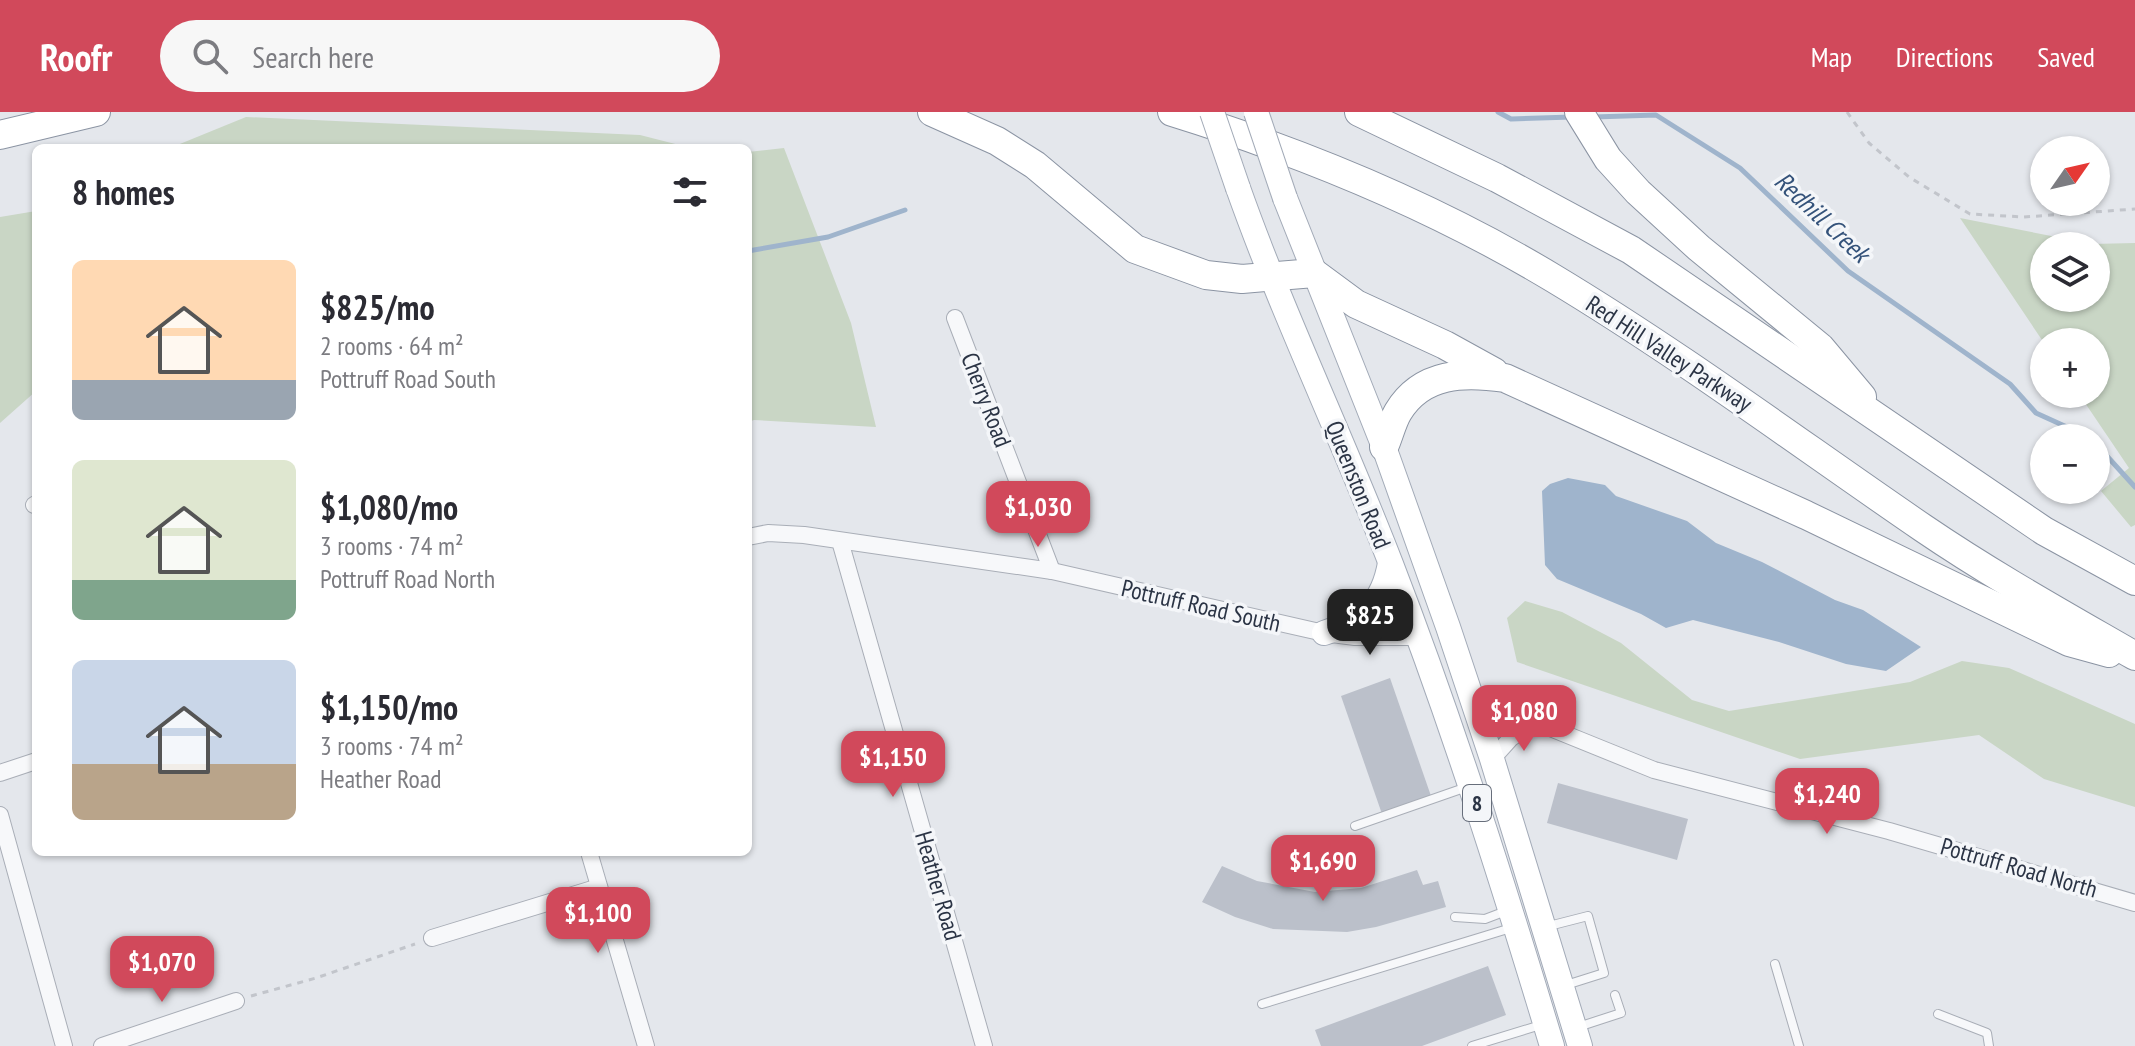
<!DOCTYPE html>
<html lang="en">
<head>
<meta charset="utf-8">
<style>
  body { margin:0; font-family:"PT Sans Narrow",sans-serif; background:#f7f7f7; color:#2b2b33; height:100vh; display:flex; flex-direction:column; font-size:30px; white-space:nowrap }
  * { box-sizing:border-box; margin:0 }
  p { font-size:26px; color:#7c7c81 }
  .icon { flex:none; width:44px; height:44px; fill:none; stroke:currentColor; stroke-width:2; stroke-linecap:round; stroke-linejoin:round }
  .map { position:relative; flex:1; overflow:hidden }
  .drawer { position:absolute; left:32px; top:32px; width:720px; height:712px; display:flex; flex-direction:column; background:#fff; border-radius:12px; box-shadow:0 2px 6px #0004 }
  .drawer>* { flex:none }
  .needle { width:52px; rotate:56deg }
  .tools { position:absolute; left:2030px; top:24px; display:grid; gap:16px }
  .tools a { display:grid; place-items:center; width:80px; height:80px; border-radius:50%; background:#fff; box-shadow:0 2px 6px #0004; font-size:40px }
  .price { position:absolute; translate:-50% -68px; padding:0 18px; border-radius:16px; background:#d1495b; color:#fff; font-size:26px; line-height:52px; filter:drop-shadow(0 2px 4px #0008) }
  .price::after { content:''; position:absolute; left:50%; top:48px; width:24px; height:18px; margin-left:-12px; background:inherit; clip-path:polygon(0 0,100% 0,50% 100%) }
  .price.active { background:#222; color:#fff }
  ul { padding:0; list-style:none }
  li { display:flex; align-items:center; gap:24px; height:200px; padding:0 40px }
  li span { display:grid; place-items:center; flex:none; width:224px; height:160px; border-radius:12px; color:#555 }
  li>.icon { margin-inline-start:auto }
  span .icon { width:96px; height:96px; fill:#fffc; stroke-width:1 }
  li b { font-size:34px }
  h2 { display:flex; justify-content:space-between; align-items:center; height:96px; padding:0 40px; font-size:34px }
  header { display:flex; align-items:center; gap:48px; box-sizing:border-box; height:112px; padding:0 40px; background:#d1495b; color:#fff }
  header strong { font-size:38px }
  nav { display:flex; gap:44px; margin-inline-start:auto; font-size:28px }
  .search { width:560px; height:72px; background:#f7f7f7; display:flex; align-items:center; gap:20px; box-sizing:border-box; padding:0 28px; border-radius:44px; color:#7c7c81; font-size:30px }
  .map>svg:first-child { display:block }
</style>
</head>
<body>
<header>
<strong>Roofr</strong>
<div class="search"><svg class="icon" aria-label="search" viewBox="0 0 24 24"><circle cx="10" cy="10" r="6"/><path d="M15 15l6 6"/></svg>Search here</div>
<nav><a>Map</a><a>Directions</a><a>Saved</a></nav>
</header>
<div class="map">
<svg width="2135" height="934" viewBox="0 0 2135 934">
  <rect width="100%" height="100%" fill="#e4e7ec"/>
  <g fill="#c9d6c5" fill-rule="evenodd">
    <polygon points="246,5 640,23 691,36 170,36"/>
    <polygon points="784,36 851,211 876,315 754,308 748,310 748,40"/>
    <polygon points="36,99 36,279 0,311 0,105"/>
    <path d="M 1960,106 L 2092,132 L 2135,131 L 2135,413 L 2131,415 L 2101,379 L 2129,356 L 2079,282 L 2096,282 L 2096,230 L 2044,231 ZM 2096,134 L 2096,186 L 2044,186 L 2044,134 Z"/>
    <polygon points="1525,489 1562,500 1621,531 1692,588 1729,599 1910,570 1962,549 2009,556 2135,612 2135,695 2044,667 1979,623 1800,647 1517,550 1507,506"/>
  </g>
  <polygon fill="#9fb4cc" points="1568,366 1605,373 1616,384 1687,409 1716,431 1762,450 1835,488 1863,498 1921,535 1886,559 1846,552 1779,530 1693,508 1666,516 1641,502 1557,467 1545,453 1542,379 1550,372"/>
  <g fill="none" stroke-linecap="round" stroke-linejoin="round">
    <g stroke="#9fb4cc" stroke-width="5">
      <polyline points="1498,0 1511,7 1572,5"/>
      <polyline points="1594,5 1656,3 1740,56 1848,159 2010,272 2036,301 2091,326"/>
      <polyline points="748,139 828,125 905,98"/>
      <polyline points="2096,332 2135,375"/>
    </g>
  </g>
  <g fill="#bbc0ca">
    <polygon points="1390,566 1431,684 1382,702 1341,584"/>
    <polygon points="1558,671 1688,707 1677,748 1547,711"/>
    <polygon points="1222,754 1257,769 1315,780 1361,776 1417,758 1423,773 1438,769 1446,795 1376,815 1347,820 1273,817 1235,805 1202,790"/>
    <polygon points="1488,854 1506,903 1422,934 1321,934 1315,918"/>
  </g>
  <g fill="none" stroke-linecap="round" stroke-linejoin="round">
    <defs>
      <g id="lane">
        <polyline points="1355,714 1467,675"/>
        <polyline points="1455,805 1485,807 1506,799"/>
        <polyline points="1545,815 1588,804 1604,861 1566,873"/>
        <polyline points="1775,852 1799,934"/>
        <polyline points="1262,892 1511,816"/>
        <polyline points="1938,902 1987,921 1989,934"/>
        <polyline points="1575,916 1621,901 1615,883"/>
        <polyline points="1472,934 1544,912"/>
      </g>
      <g id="street">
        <polyline points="955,206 1052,459"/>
        <polyline points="34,393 36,392"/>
        <polyline points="748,425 768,421 804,423 1052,459 1324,521 1355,525 1419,525"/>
        <polyline points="840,429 984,934"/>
        <polyline points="1469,580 1495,597 1510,604 1523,605 1654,658 1889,719 2135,791"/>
        <polyline points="1492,647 1511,626 1536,610"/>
        <polyline points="0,661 36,649"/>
        <polyline points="0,703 64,934"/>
        <polyline points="589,740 646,934"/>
        <polyline points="432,826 599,775"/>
        <polyline points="102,934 236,889"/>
      </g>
      <g id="primary">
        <path d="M 1238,76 C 1283,203 1342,325 1391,452 C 1452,610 1503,771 1552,934"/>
        <polyline points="1285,86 1384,335 1448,515 1492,647 1580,934"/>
        <path d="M 1324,521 C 1363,508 1383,492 1390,451"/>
      </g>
      <g id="highway">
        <polyline points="932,0 997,29 1035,53 1135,137 1206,163 1242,167 1314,161 1356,192 1445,233 1494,260"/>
        <path d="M 1172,0 C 1304,41 1435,95 1553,166 C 1681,243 1800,332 1923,416 C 1992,463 2064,503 2135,544"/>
        <polyline points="1359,0 1497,66 1631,138 2044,419 2135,469"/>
        <polyline points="1579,0 1608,47 1638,80 1699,136 1820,235 1862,285"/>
        <polyline points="0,23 96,0"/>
        <path d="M 1384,335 C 1389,324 1392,310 1398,300 C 1422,260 1465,260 1505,266 L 1806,403 L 2069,530 L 2109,541"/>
      </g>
    </defs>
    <use href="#lane" stroke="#a9aeb7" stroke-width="10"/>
    <use href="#street" stroke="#a9aeb7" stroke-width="18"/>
    <use href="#primary" stroke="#a3abb8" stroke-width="26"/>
    <use href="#highway" stroke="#8b94a3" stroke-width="30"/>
    <g stroke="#c2c5cb" stroke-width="3" stroke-dasharray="6 6" stroke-linecap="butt">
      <polyline points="1847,0 1869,31 1909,65 1970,102 2024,105 2135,97"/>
      <polyline points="251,884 316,866 415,832"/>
    </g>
    <use href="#lane" stroke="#f7f8fa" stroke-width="8"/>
    <use href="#street" stroke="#f7f8fa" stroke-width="16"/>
    <use href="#primary" stroke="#fff" stroke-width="24"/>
    <use href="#highway" stroke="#fff" stroke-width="28"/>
    <defs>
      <g id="primary-bridge">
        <polyline points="1212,0 1238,76"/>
        <polyline points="1256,0 1285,86"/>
      </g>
    </defs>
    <use href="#primary-bridge" stroke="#a3abb8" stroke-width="26" stroke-linecap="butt"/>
    <use href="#primary-bridge" stroke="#fff" stroke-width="24"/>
  </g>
  <g text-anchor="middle" stroke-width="7" stroke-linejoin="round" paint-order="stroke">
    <rect fill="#f4f6f9" stroke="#676e7b" stroke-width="2" x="1463" y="673" width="28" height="36" rx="6"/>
    <g font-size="22" font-weight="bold" fill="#2b3445">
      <text x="1477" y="699">8</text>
    </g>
    <g font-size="24" fill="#2b3445" stroke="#f4f6f9">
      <text transform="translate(1669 242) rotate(33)" y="8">Red Hill Valley Parkway</text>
      <text transform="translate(986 288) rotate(69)" y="8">Cherry Road</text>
      <text transform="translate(1358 373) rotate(68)" y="8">Queenston Road</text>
      <text transform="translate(1201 494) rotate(13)" y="8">Pottruff Road South</text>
      <text transform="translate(2019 756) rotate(16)" y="8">Pottruff Road North</text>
      <text transform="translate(938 774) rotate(74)" y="8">Heather Road</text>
    </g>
    <g font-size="26" font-style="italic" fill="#34527a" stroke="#f4f6f9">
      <text transform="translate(1822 105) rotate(43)" y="9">Redhill Creek</text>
    </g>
  </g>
</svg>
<div class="tools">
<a><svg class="needle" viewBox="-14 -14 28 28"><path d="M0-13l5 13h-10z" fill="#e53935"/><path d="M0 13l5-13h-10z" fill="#7c7c81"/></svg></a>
<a><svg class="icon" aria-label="layers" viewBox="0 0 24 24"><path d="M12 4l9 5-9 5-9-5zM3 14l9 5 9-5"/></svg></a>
<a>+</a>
<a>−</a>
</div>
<b class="price" style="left:1038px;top:437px">$1,030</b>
<b class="price active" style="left:1370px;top:545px">$825</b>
<b class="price" style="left:1524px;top:641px">$1,080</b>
<b class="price" style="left:893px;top:687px">$1,150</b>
<b class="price" style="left:1827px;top:724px">$1,240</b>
<b class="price" style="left:1323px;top:791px">$1,690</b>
<b class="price" style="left:598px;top:843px">$1,100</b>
<b class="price" style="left:162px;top:892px">$1,070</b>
<section class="drawer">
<h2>8 homes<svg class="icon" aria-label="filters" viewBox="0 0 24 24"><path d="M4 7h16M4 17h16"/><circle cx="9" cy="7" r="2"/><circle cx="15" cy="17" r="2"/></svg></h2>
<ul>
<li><span style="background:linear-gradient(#ffd9b3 75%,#9aa5b1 0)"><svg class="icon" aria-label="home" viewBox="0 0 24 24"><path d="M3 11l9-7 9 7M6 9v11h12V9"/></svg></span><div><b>$825/mo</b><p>2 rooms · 64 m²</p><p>Pottruff Road South</p></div></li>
<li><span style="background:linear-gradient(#dfe7d0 75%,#7fa58c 0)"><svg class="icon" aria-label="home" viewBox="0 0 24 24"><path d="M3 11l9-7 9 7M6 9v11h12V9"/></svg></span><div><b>$1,080/mo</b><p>3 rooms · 74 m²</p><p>Pottruff Road North</p></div></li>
<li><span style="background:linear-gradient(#c9d6e8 65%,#b9a48a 0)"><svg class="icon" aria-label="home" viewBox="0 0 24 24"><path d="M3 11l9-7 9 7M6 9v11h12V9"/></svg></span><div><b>$1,150/mo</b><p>3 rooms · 74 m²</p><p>Heather Road</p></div></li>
</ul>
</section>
</div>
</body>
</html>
